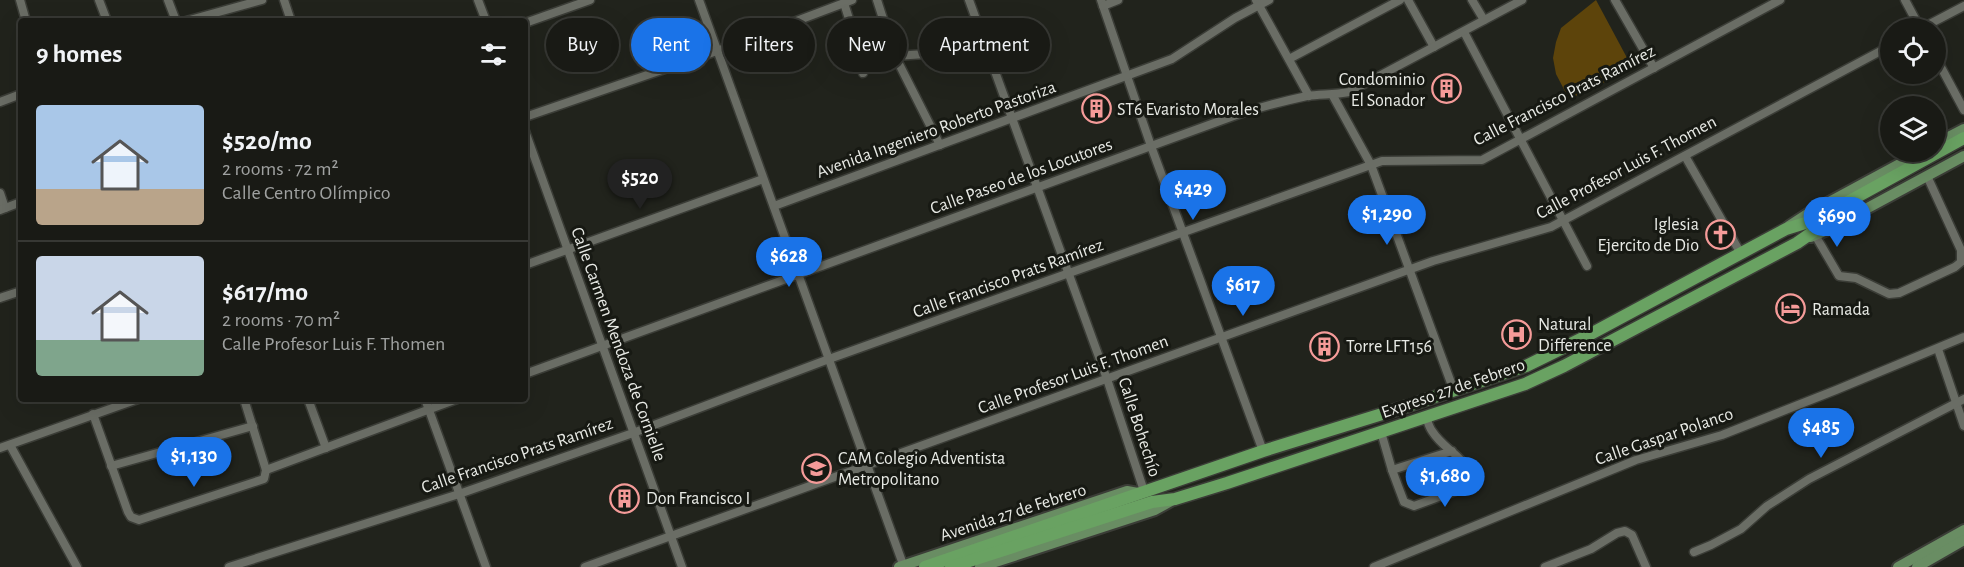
<!DOCTYPE html>
<html lang="en">
<head>
<meta charset="utf-8">
<style>
  body { margin:0; font-family:"Alegreya Sans",sans-serif; background:#262722; color:#f1f3f6; height:100vh; display:flex; flex-direction:column; font-size:22px; white-space:nowrap }
  * { box-sizing:border-box; margin:0 }
  p { font-size:20px; color:#9fa1a0 }
  .icon { flex:none; width:33px; height:33px; fill:none; stroke:currentColor; stroke-width:2; stroke-linecap:round; stroke-linejoin:round }
  .map { position:relative; flex:1; overflow:hidden }
  .sheet { position:absolute; left:18px; top:18px; width:510px; height:384px; display:flex; flex-direction:column; background:#191a15; border-radius:6px; box-shadow:0 6px 24px #0002,0 0 0 2px #373834 }
  .sheet>* { flex:none }
  .hud { position:absolute; left:546px; top:18px; width:570px; height:54px; display:flex; gap:12px }
  .fabs { position:absolute; left:1880px; top:18px; display:grid; gap:12px }
  .fabs a { display:grid; place-items:center; width:66px; height:66px; border-radius:50%; background:#191a15; box-shadow:0 6px 24px #0002,0 0 0 2px #373834; font-size:30px }
  .price { position:absolute; translate:-50% -51px; padding:0 14px; border-radius:21px; background:#1a73e8; color:#fff; font-size:20px; line-height:39px; filter:drop-shadow(0 2px 3px #0008) }
  .price::after { content:''; position:absolute; left:50%; top:36px; width:18px; height:14px; margin-left:-9px; background:inherit; clip-path:polygon(0 0,100% 0,50% 100%) }
  .price.selected { background:#222; color:#fff }
  ul { padding:0; list-style:none }
  li { display:flex; align-items:center; gap:18px; height:150px; padding:0 18px }
  li+li { border-top:2px solid #373834 }
  li span { display:grid; place-items:center; flex:none; width:168px; height:120px; border-radius:6px; color:#555 }
  li>.icon { margin-inline-start:auto }
  span .icon { width:72px; height:72px; fill:#fffc; stroke-width:1 }
  li b { font-size:26px }
  h2 { display:flex; justify-content:space-between; align-items:center; height:72px; padding:0 18px; font-size:26px }
  .chip { padding:0 21px; border-radius:27px; background:#191a15; box-shadow:0 6px 24px #0002,0 0 0 2px #373834; font-size:21px; line-height:54px }
  .chip.selected { background:#1a73e8; color:#fff }
  .map>svg:first-child { display:block }
</style>
</head>
<body>
<div class="map">
<svg width="1964" height="567" viewBox="0 0 1964 567">
  <rect width="100%" height="100%" fill="#21231c"/>
  <polygon fill="#5d440b" points="1596,0 1633,69 1569,99 1556,74 1553,58 1556,42 1561,28"/>
  <g fill="none" stroke-linecap="round" stroke-linejoin="round">
    <defs>
      <g id="minor">
        <polyline points="20,0 26,21"/>
        <polyline points="99,0 107,21"/>
        <polyline points="168,0 176,21"/>
        <polyline points="284,0 291,21"/>
        <polyline points="478,0 486,21"/>
        <polyline points="699,0 904,567"/>
        <polyline points="877,0 895,56 940,145"/>
        <polyline points="969,0 1107,379 1144,491"/>
        <polyline points="1101,0 1151,146 1263,451"/>
        <polyline points="1256,0 1309,96"/>
        <polyline points="1408,0 1434,47"/>
        <polyline points="1472,0 1484,20"/>
        <polyline points="1615,0 1654,68"/>
        <polyline points="1905,0 1920,28"/>
        <polyline points="844,3 855,38 863,73"/>
        <polyline points="1103,6 1118,0"/>
        <polyline points="186,21 262,0"/>
        <polyline points="525,23 590,0"/>
        <polyline points="1922,28 1964,6"/>
        <polyline points="1464,32 1587,266"/>
        <polyline points="895,56 987,50"/>
        <polyline points="1935,56 1964,110"/>
        <polyline points="1289,59 1400,0"/>
        <polyline points="1333,96 1371,165 1454,391"/>
        <polyline points="0,102 21,94"/>
        <polyline points="525,117 717,51 852,0"/>
        <polyline points="525,131 682,567"/>
        <polyline points="1685,156 1740,252"/>
        <polyline points="0,193 5,208"/>
        <polyline points="774,206 1172,59 1235,18 1269,0"/>
        <polyline points="0,210 21,202"/>
        <polyline points="1815,235 1839,276 1856,278 1889,294 1899,293 1955,267 1961,262 1961,250 1927,176"/>
        <polyline points="525,265 763,179"/>
        <polyline points="0,298 21,291"/>
        <polyline points="1938,349 1964,426"/>
        <path d="M 525,374 L 1239,114 C 1261,107 1284,101 1307,96 C 1321,94 1334,95 1349,92 L 1522,0"/>
        <polyline points="308,399 326,448"/>
        <polyline points="425,399 486,567"/>
        <polyline points="93,414 128,512 131,517 139,520 264,479 266,470 244,399"/>
        <path d="M 1381,432 L 1392,470 L 1404,502 L 1414,506 L 1466,487 L 1471,482 C 1465,453 1446,453 1432,431 C 1429,427 1428,422 1426,417"/>
        <polyline points="10,445 77,567"/>
        <polyline points="0,448 138,399"/>
        <polyline points="111,466 253,426"/>
        <polyline points="266,470 457,399"/>
        <polyline points="1392,470 1452,451"/>
        <polyline points="1694,552 1711,545 1741,529 1767,506 1809,479 1964,399"/>
        <polyline points="229,567 459,494 633,433 829,359 1382,161 1482,160 1780,0"/>
        <polyline points="585,567 1433,261 1551,227 1890,46"/>
        <polyline points="1374,567 1636,460 1722,435 1836,390 1964,337"/>
        <polyline points="1545,567 1591,549 1617,533 1625,531 1632,535 1646,567"/>
      </g>
      <g id="major">
        <polyline points="1935,144 1964,129"/>
        <polyline points="1789,226 1809,213 1922,152"/>
        <polyline points="1811,237 1825,231 1964,156"/>
        <polyline points="899,567 1127,491 1138,493"/>
        <polyline points="980,567 1155,510 1173,500"/>
        <polyline points="1898,567 1964,530"/>
        <polyline points="1917,567 1964,540"/>
      </g>
      <g id="highway">
        <polyline points="925,567 1263,451 1408,406 1526,366 1585,337 1786,229 1815,220 1964,138"/>
        <polyline points="951,567 1152,502 1175,499 1227,483 1525,384 1564,366 1797,243 1830,220"/>
      </g>
    </defs>
    <use href="#minor" stroke="#3b3d37" stroke-width="11"/>
    <use href="#major" stroke="#3b3d37" stroke-width="14"/>
    <use href="#highway" stroke="#3b3d37" stroke-width="15"/>
    <use href="#minor" stroke="#6a6d65" stroke-width="8"/>
    <use href="#major" stroke="#698d63" stroke-width="10"/>
    <use href="#highway" stroke="#69a262" stroke-width="12"/>
  </g>
  <defs>
    <symbol id="building-ring" viewBox="-11 -11 22 22"><circle r="9.5" fill="#171913" stroke="#f59b99" stroke-width="1.5"/><path d="M-4-6H4V6H1V3H-1V6H-4ZM-2.5-4.3h1.7v1.8h-1.7ZM.8-4.3h1.7v1.8H.8ZM-2.5-1h1.7V.8h-1.7ZM.8-1h1.7V.8H.8Z" fill="#f59b99"/></symbol>
    <symbol id="church-ring" viewBox="-11 -11 22 22"><circle r="9.5" fill="#171913" stroke="#f59b99" stroke-width="1.5"/><path d="M-1.2-6h2.4v3.5h3.3v2.4h-3.3V6h-2.4V-.1h-3.3v-2.4h3.3Z" fill="#f59b99"/></symbol>
    <symbol id="hotel-ring" viewBox="-11 -11 22 22"><circle r="9.5" fill="#171913" stroke="#f59b99" stroke-width="1.5"/><path d="M-6-4.5h1.5V1H6V5H4.5V3h-9V5H-6ZM-4 0a1.8 1.8 0 1 1 3.6 0ZM.5 0V-2.5h3Q6-2.5 6 0Z" fill="#f59b99"/></symbol>
    <symbol id="hospital-ring" viewBox="-11 -11 22 22"><circle r="9.5" fill="#171913" stroke="#f59b99" stroke-width="1.5"/><path d="M-5-5h3v3.5h4V-5h3V5h-3V1.5h-4V5h-3Z" fill="#f59b99"/></symbol>
    <symbol id="university-ring" viewBox="-11 -11 22 22"><circle r="9.5" fill="#171913" stroke="#f59b99" stroke-width="1.5"/><path d="M0-5L7-2L0 1L-7-2ZM-4 1L0 2.5L4 1V4Q0 6-4 4Z" fill="#f59b99"/></symbol>
  </defs>
  <g fill-rule="evenodd">
    <use href="#building-ring" x="1430" y="72" width="33" height="33"/>
    <use href="#building-ring" x="1080" y="92" width="33" height="33"/>
    <use href="#church-ring" x="1704" y="218" width="33" height="33"/>
    <use href="#hotel-ring" x="1774" y="292" width="33" height="33"/>
    <use href="#hospital-ring" x="1500" y="318" width="33" height="33"/>
    <use href="#building-ring" x="1308" y="330" width="33" height="33"/>
    <use href="#university-ring" x="800" y="452" width="33" height="33"/>
    <use href="#building-ring" x="608" y="482" width="33" height="33"/>
  </g>
  <g text-anchor="middle" stroke-width="6" stroke-linejoin="round" paint-order="stroke">
    <g font-size="18" fill="#e8eae5" stroke="#171913" text-anchor="start">
      <text x="1425" y="85" text-anchor="end">Condominio<tspan x="1425" dy="21">El Sonador</tspan></text>
      <text x="1117" y="115">ST6 Evaristo Morales</text>
      <text x="1699" y="230" text-anchor="end">Iglesia<tspan x="1699" dy="21">Ejercito de Dio</tspan></text>
      <text x="1812" y="315">Ramada</text>
      <text x="1538" y="330">Natural<tspan x="1538" dy="21">Difference</tspan></text>
      <text x="1346" y="352">Torre LFT156</text>
      <text x="838" y="464">CAM Colegio Adventista<tspan x="838" dy="21">Metropolitano</tspan></text>
      <text x="646" y="504">Don Francisco I</text>
    </g>
    <g font-size="18" fill="#e8eae5" stroke="#171913">
      <text transform="translate(1564 95) rotate(-27)" y="6">Calle Francisco Prats Ramírez</text>
      <text transform="translate(936 129) rotate(-20)" y="6">Avenida Ingeniero Roberto Pastoriza</text>
      <text transform="translate(1626 167) rotate(-28)" y="6">Calle Profesor Luis F. Thomen</text>
      <text transform="translate(1021 176) rotate(-20)" y="6">Calle Paseo de los Locutores</text>
      <text transform="translate(1008 278) rotate(-20)" y="6">Calle Francisco Prats Ramírez</text>
      <text transform="translate(619 344) rotate(70)" y="6">Calle Carmen Mendoza de Cornielle</text>
      <text transform="translate(1073 374) rotate(-20)" y="6">Calle Profesor Luis F. Thomen</text>
      <text transform="translate(1453 388) rotate(-19)" y="6">Expreso 27 de Febrero</text>
      <text transform="translate(1140 427) rotate(72)" y="6">Calle Bohechío</text>
      <text transform="translate(1664 436) rotate(-19)" y="6">Calle Gaspar Polanco</text>
      <text transform="translate(517 455) rotate(-19)" y="6">Calle Francisco Prats Ramírez</text>
      <text transform="translate(1013 512) rotate(-18)" y="6">Avenida 27 de Febrero</text>
    </g>
  </g>
</svg>
<div class="fabs">
<a><svg class="icon" aria-label="locate" viewBox="0 0 24 24"><circle cx="12" cy="12" r="6"/><path d="M12 2v4M12 18v4M2 12h4M18 12h4"/></svg></a>
<a><svg class="icon" aria-label="layers" viewBox="0 0 24 24"><path d="M12 4l9 5-9 5-9-5zM3 14l9 5 9-5"/></svg></a>
</div>
<b class="price selected" style="left:640px;top:210px">$520</b>
<b class="price" style="left:1193px;top:221px">$429</b>
<b class="price" style="left:1387px;top:246px">$1,290</b>
<b class="price" style="left:1837px;top:248px">$690</b>
<b class="price" style="left:789px;top:288px">$628</b>
<b class="price" style="left:1243px;top:317px">$617</b>
<b class="price" style="left:1821px;top:459px">$485</b>
<b class="price" style="left:194px;top:488px">$1,130</b>
<b class="price" style="left:1445px;top:508px">$1,680</b>
<div class="hud">
<a class="chip">Buy</a>
<a class="chip selected">Rent</a>
<a class="chip">Filters</a>
<a class="chip">New</a>
<a class="chip">Apartment</a>
</div>
<section class="sheet">
<h2>9 homes<svg class="icon" aria-label="filters" viewBox="0 0 24 24"><path d="M4 7h16M4 17h16"/><circle cx="9" cy="7" r="2"/><circle cx="15" cy="17" r="2"/></svg></h2>
<ul>
<li><span style="background:linear-gradient(#a9c7e8 70%,#b9a48a 0)"><svg class="icon" aria-label="home" viewBox="0 0 24 24"><path d="M3 11l9-7 9 7M6 9v11h12V9"/></svg></span><div><b>$520/mo</b><p>2 rooms · 72 m²</p><p>Calle Centro Olímpico</p></div></li>
<li><span style="background:linear-gradient(#c9d6e8 70%,#7fa58c 0)"><svg class="icon" aria-label="home" viewBox="0 0 24 24"><path d="M3 11l9-7 9 7M6 9v11h12V9"/></svg></span><div><b>$617/mo</b><p>2 rooms · 70 m²</p><p>Calle Profesor Luis F. Thomen</p></div></li>
</ul>
</section>
</div>
</body>
</html>
